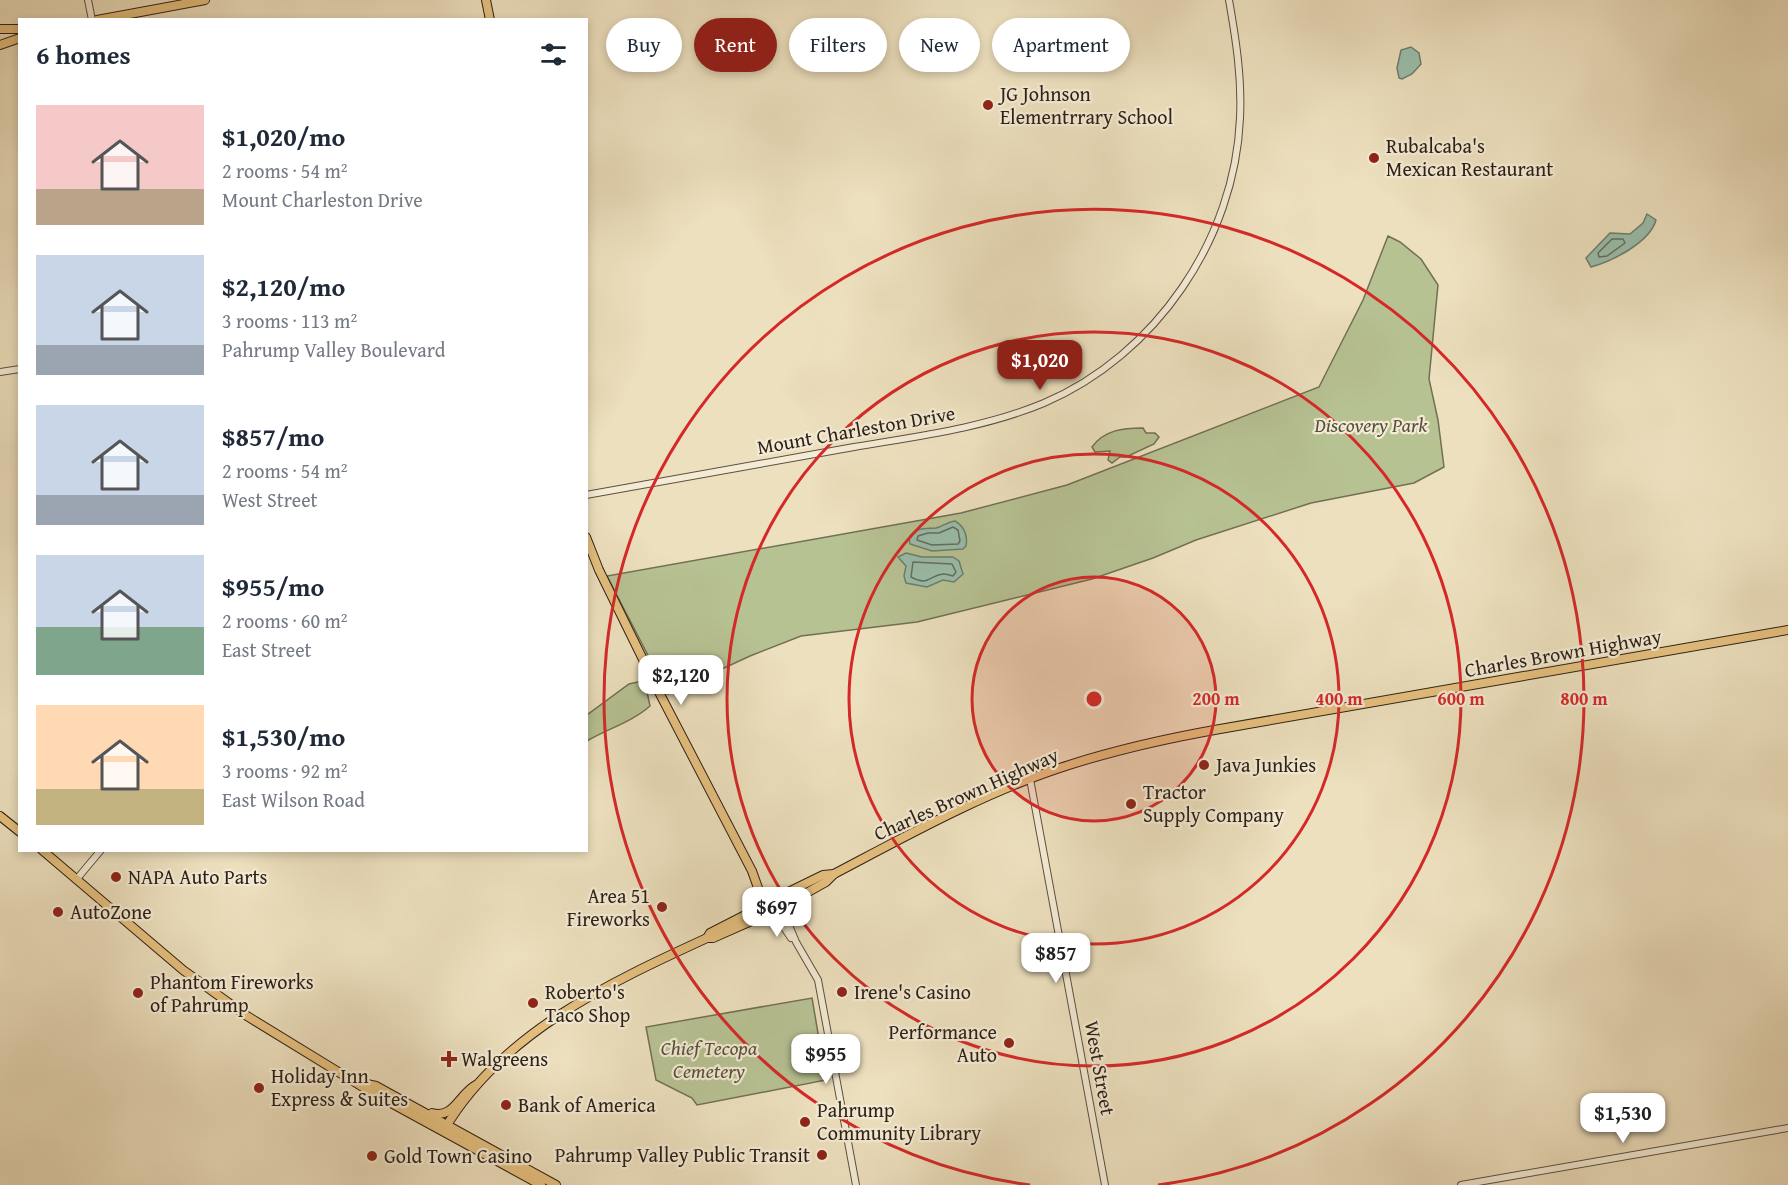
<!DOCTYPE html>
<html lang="en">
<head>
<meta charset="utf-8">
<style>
  body { margin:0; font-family:"Gentium Book Plus",serif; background:#f6f6f7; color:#1f2937; height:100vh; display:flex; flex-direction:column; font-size:22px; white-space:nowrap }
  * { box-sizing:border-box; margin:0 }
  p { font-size:20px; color:#747a83 }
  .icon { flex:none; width:33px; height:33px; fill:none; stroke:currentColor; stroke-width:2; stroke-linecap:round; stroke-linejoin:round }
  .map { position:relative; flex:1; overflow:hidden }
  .side { position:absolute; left:18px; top:18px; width:570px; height:834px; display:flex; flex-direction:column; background:#fff; border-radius:0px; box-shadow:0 3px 9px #0003 }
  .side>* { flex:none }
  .guide { position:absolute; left:606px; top:18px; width:570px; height:54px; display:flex; gap:12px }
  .price { position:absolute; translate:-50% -51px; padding:0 14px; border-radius:12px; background:#fff; color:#222; font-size:20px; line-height:39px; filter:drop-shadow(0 2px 3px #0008) }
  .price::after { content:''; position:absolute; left:50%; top:36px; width:18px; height:14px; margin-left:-9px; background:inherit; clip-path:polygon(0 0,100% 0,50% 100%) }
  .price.selected { background:#8f2418; color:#fff }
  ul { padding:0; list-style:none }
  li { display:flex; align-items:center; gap:18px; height:150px; padding:0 18px }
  li span { display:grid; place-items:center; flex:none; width:168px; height:120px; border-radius:0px; color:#555 }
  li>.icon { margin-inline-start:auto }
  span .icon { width:72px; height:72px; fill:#fffc; stroke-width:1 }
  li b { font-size:26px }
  h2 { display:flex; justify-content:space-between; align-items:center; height:72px; padding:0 18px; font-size:26px }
  .chip { padding:0 21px; border-radius:27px; background:#fff; box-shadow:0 3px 9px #0003; font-size:21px; line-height:54px }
  .chip.selected { background:#8f2418; color:#fff }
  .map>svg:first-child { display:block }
</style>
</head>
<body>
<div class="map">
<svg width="1788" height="1185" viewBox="0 0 1788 1185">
  <rect width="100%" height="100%" fill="#ede0be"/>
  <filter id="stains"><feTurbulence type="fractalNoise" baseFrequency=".00333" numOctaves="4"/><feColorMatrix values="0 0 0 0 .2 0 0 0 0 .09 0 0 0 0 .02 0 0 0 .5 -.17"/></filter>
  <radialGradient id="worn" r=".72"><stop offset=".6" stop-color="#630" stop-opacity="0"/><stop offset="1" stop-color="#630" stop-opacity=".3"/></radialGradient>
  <g fill="#b7c293" stroke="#727054" stroke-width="1.5">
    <polygon points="1388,236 1400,242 1421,259 1438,285 1429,379 1438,420 1444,467 1414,483 1311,503 1196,540 1153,558 1092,579 917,622 801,636 750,656 668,694 607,576 961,513 1067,485 1319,387 1363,300"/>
    <path d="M 1143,428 L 1146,433 L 1155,433 L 1159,437 L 1154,444 L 1126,457 L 1120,457 L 1112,463 L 1108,460 L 1110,451 L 1095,452 L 1092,447 C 1104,430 1123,428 1143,428 Z"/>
    <path d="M 642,681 L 646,687 L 650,706 C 632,722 607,729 587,741 L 587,715 L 629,684 Z"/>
    <polygon points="812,998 826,1080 697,1105 692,1098 656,1080 646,1027"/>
  </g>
  <g fill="#9abeab" stroke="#6e7e6f" stroke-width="1.5">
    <polygon points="1411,47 1419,53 1421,64 1412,74 1402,79 1399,78 1397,68 1401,50"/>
    <path d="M 1647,214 L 1656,220 C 1650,242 1613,261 1591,267 L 1586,258 L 1610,233 L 1630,234 L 1643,223 Z"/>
    <path d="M 955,521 C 964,526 968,536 966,546 L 963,549 L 932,551 L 910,544 L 909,538 C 915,527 925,529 936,528 C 942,527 947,522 955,521 Z"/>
    <polygon points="906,553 922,557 953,557 959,561 963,574 954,582 943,580 927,587 906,583 904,576 906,566 898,557"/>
  </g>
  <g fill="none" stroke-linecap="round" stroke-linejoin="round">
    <g stroke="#646e60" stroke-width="1.5">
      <polygon points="1612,239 1623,239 1625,243 1607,256 1599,257 1598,253"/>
      <polygon points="953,527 958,530 960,541 958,544 932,545 917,540 918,536 928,533 939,533"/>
      <path d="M 913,562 L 952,564 L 956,572 L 953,576 C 950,575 947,574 943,574 C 929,575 930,587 911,577 Z"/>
    </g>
    <defs>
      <g id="minor">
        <polyline points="88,0 92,20"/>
        <polyline points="0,372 20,369"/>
        <path d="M 586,495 C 676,479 765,463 854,447 C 919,436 984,428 1044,403 C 1156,355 1235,239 1240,118 C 1242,78 1236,40 1229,0"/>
        <polyline points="1030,779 1105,1185"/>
        <polyline points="76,880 101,850"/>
        <polyline points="783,911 796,942 818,980 856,1185"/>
        <polyline points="771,917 783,926 791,938"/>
        <polyline points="1461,1185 1788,1128"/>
      </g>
      <g id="major">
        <polyline points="486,0 490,20"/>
        <polyline points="97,20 205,0"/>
        <polyline points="0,29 20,29"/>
        <polyline points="0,45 20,38"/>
        <polyline points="586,537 599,570 661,696 752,871 762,899"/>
        <circle cx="772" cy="905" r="12"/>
        <polyline points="780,896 823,875 834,874"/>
        <path d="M 785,905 L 826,882 L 834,874 C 910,834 987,791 1069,765 C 1119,749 1169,738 1220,729 L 1788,630"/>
        <polyline points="707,938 713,938 765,915"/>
        <path d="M 444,1130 C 501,1033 609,983 707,938 L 710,933 L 753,911 L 761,902"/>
      </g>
      <g id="highway">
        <polyline points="0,816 20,832"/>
        <polyline points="42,850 183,970 247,1016 371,1092 541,1185"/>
        <polyline points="358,1082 376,1086 556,1185"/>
        <path d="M 432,1113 C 454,1119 459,1094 476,1085"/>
      </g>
    </defs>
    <use href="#minor" stroke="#5d4f3f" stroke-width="8"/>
    <use href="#major" stroke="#2d1f15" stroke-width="10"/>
    <use href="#highway" stroke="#2d1f15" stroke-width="10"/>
    <use href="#minor" stroke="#f3ebd5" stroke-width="6"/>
    <use href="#major" stroke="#e6c07f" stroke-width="8"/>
    <use href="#highway" stroke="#e6c07f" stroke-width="8"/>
  </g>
  <circle cx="1094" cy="699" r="122" fill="#d62828" fill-opacity=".12"/>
  <g fill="none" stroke="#d62828" stroke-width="3">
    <circle cx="1094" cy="699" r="122"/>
    <circle cx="1094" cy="699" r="245"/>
    <circle cx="1094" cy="699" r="367"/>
    <path d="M1030 1185A490 490 0 1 1 1158 1185"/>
  </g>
  <g fill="#8f2418" stroke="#f3ebd5" stroke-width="2">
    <circle cx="988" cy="105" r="6"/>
    <circle cx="1374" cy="158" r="6"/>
    <circle cx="1204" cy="765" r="6"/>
    <circle cx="1131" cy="804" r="6"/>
    <circle cx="116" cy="877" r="6"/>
    <circle cx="662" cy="907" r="6"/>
    <circle cx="58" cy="912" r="6"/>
    <circle cx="842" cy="992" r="6"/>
    <circle cx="138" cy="993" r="6"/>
    <circle cx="533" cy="1003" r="6"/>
    <circle cx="1009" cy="1043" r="6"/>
    <path d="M446 1050h6v6h6v6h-6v6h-6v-6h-6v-6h6z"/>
    <circle cx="259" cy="1088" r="6"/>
    <circle cx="506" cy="1105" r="6"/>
    <circle cx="805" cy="1122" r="6"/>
    <circle cx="822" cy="1155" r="6"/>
    <circle cx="372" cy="1156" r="6"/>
  </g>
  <g text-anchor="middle" stroke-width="4.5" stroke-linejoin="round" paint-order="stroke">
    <g font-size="20" fill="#2d1f15" stroke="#f3ebd5" text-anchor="start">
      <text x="1000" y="101">JG Johnson<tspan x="1000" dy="23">Elementrrary School</tspan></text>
      <text x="1386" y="153">Rubalcaba's<tspan x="1386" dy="23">Mexican Restaurant</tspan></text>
      <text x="1216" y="772">Java Junkies</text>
      <text x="1143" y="799">Tractor<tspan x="1143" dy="23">Supply Company</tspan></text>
      <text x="128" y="884">NAPA Auto Parts</text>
      <text x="650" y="903" text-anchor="end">Area 51<tspan x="650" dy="23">Fireworks</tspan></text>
      <text x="70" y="919">AutoZone</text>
      <text x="150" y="989">Phantom Fireworks<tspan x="150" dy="23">of Pahrump</tspan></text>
      <text x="545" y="999">Roberto's<tspan x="545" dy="23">Taco Shop</tspan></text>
      <text x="854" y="999">Irene's Casino</text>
      <text x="997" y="1039" text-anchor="end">Performance<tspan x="997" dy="23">Auto</tspan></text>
      <text x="461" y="1066">Walgreens</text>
      <text x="271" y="1083">Holiday Inn<tspan x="271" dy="23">Express &amp; Suites</tspan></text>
      <text x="518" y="1112">Bank of America</text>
      <text x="817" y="1117">Pahrump<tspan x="817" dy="23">Community Library</tspan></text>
      <text x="810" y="1162" text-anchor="end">Pahrump Valley Public Transit</text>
      <text x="384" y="1163">Gold Town Casino</text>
    </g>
    <g font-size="20" font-style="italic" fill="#56503b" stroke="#f3ebd5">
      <text x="1371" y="432">Discovery Park</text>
      <text x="709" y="1055">Chief Tecopa<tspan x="709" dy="23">Cemetery</tspan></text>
    </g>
    <g font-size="20" fill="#2d1f15" stroke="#f3ebd5">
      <text transform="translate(856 430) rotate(-10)" y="7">Mount Charleston Drive</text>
      <text transform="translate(1563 653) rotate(-10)" y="7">Charles Brown Highway</text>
      <text transform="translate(966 794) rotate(-24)" y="7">Charles Brown Highway</text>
      <text transform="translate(1100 1068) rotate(80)" y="7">West Street</text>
    </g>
  </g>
  <circle cx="1094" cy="699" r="9" fill="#d62828" stroke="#f3ebd5" stroke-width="3"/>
  <g font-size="18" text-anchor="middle" font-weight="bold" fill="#d62828" stroke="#f3ebd5" stroke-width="4.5" stroke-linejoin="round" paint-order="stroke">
    <text x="1216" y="705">200 m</text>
    <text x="1339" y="705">400 m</text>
    <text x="1461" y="705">600 m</text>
    <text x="1584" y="705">800 m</text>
  </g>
  <rect width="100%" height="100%" filter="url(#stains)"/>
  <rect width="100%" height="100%" fill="url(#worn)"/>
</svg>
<b class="price selected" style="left:1040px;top:391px">$1,020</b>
<b class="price" style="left:681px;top:706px">$2,120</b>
<b class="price" style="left:777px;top:938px">$697</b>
<b class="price" style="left:1056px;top:984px">$857</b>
<b class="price" style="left:826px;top:1085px">$955</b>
<b class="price" style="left:1623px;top:1144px">$1,530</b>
<div class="guide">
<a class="chip">Buy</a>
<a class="chip selected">Rent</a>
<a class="chip">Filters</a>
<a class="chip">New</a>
<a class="chip">Apartment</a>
</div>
<section class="side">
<h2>6 homes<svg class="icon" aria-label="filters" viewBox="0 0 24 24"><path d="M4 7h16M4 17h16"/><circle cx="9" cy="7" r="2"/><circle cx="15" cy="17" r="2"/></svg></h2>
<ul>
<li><span style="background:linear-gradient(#f6c9c9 70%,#b9a48a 0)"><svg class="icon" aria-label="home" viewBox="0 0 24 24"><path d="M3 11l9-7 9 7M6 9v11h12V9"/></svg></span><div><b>$1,020/mo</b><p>2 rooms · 54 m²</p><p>Mount Charleston Drive</p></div></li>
<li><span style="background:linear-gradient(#c9d6e8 75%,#9aa5b1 0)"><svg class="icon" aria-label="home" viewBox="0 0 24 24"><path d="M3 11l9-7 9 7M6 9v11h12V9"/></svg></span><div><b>$2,120/mo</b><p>3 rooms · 113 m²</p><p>Pahrump Valley Boulevard</p></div></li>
<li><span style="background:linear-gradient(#c9d6e8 75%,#9aa5b1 0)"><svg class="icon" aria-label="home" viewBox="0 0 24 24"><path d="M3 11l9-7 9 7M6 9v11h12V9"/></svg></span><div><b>$857/mo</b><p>2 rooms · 54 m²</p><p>West Street</p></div></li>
<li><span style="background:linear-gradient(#c9d6e8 60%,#7fa58c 0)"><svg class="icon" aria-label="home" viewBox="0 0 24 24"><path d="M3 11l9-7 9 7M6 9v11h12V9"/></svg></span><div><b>$955/mo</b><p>2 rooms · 60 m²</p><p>East Street</p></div></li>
<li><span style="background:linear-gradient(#ffd9b3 70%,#c2b280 0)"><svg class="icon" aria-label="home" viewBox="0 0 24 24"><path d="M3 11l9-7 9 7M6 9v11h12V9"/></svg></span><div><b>$1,530/mo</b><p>3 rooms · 92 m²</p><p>East Wilson Road</p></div></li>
</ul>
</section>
</div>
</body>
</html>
